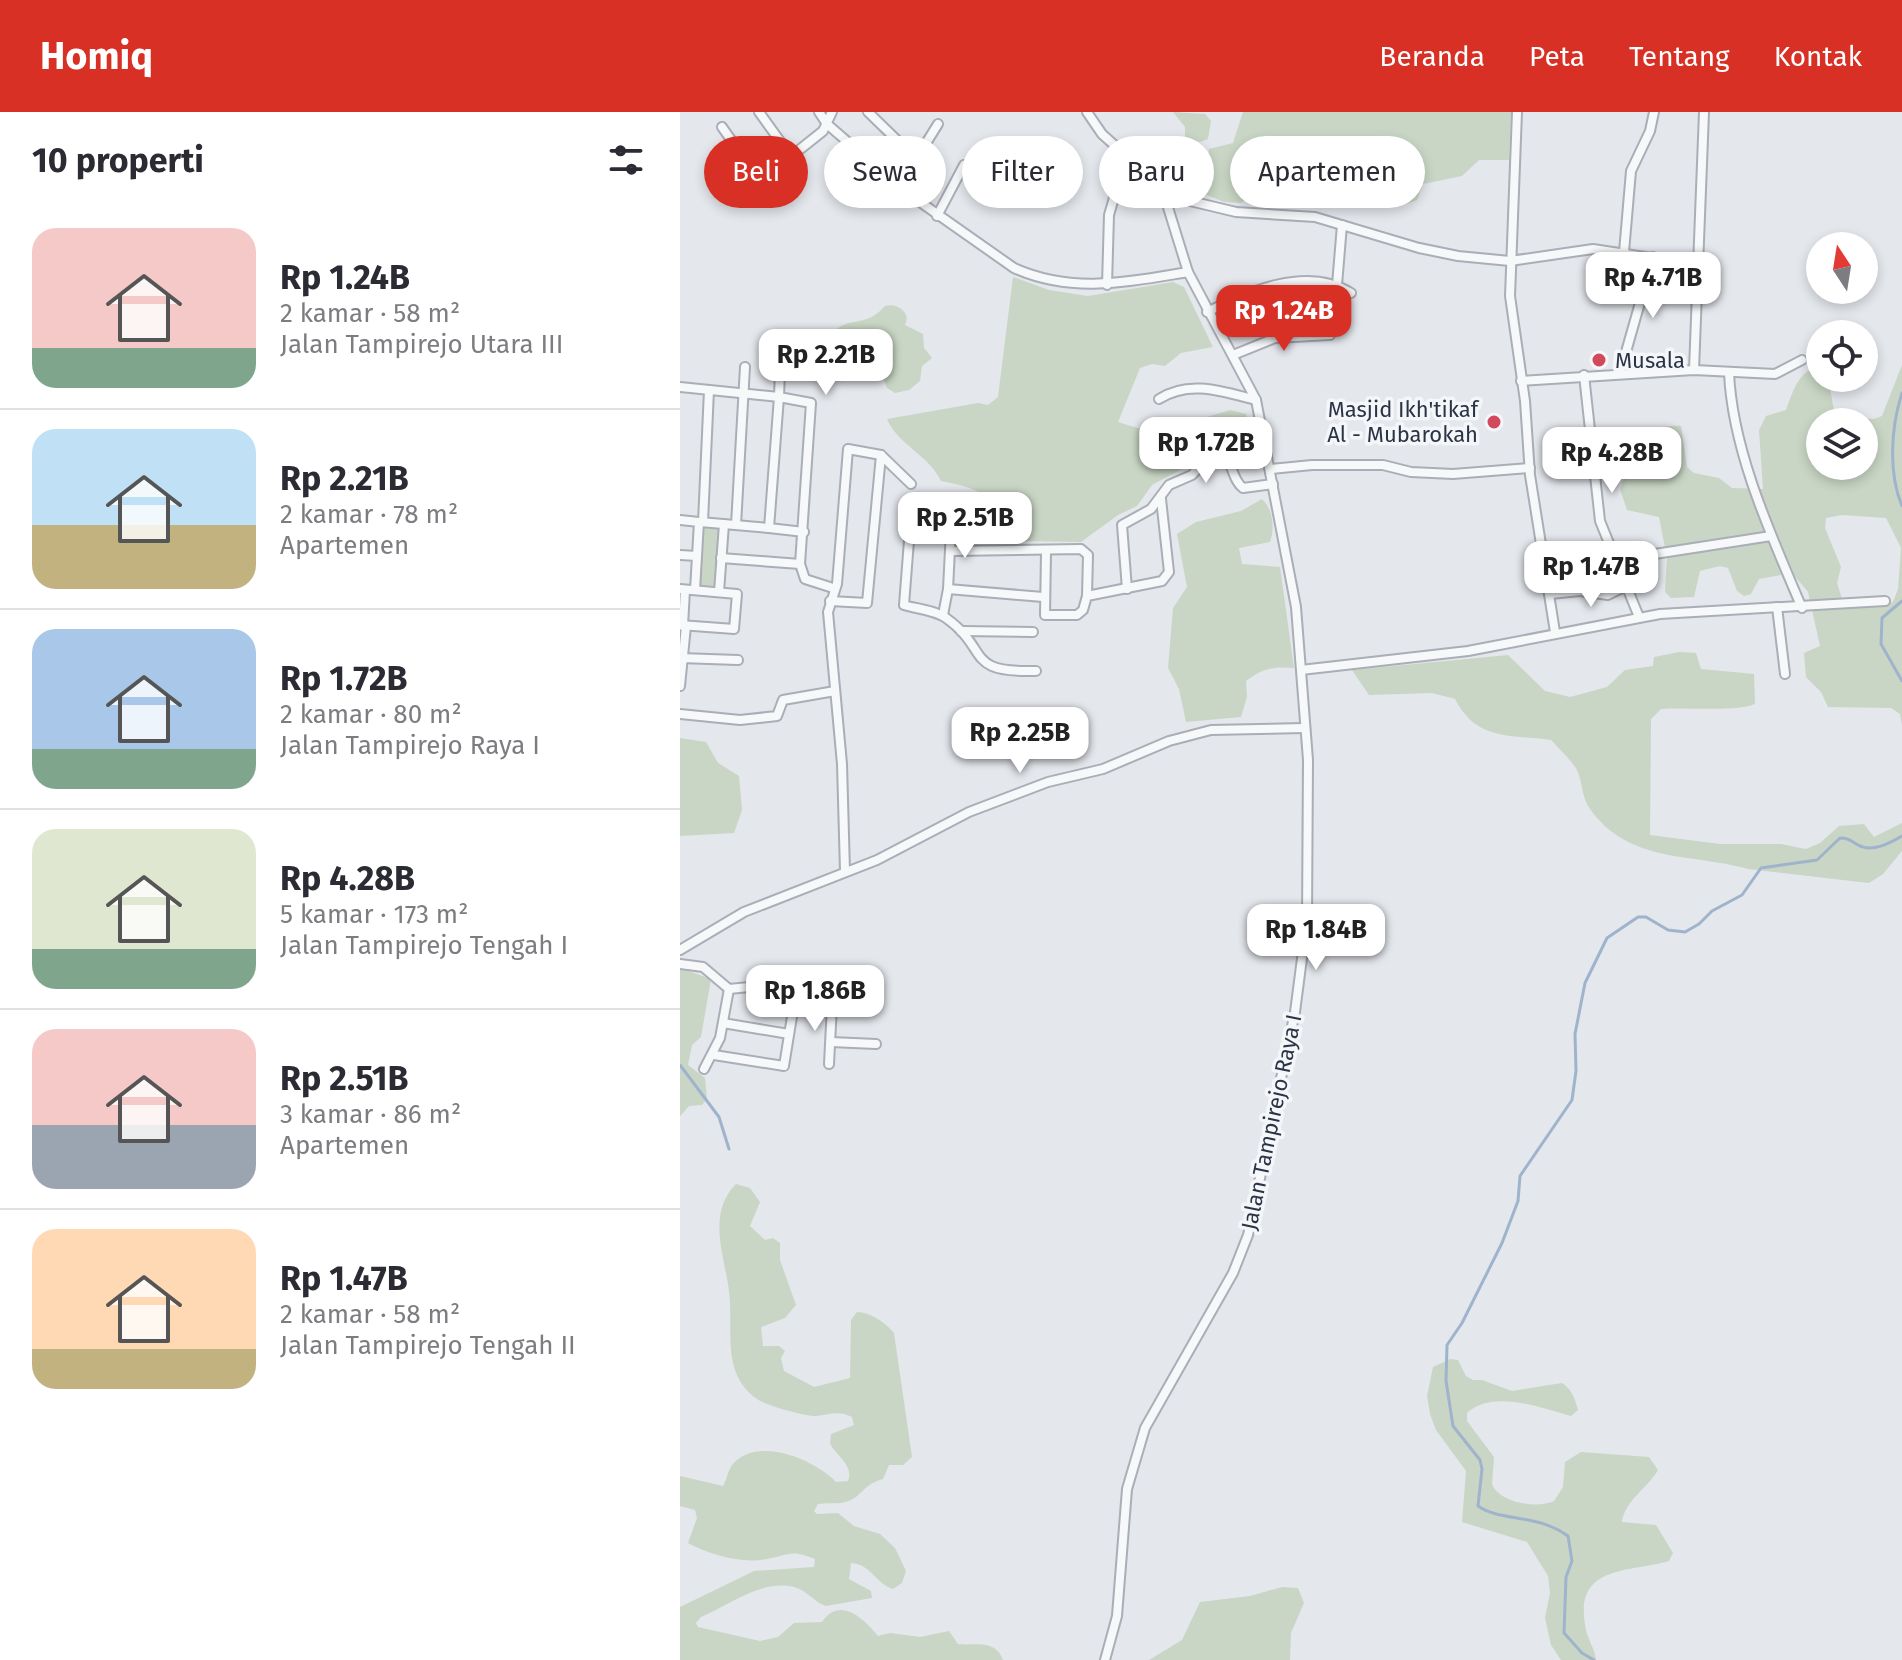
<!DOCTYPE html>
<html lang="id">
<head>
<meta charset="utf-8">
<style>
  body { margin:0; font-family:"Fira Sans",sans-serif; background:#f7f7f7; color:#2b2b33; height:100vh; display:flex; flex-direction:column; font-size:30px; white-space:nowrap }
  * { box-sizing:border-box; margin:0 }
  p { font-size:26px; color:#7c7c81 }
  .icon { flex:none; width:44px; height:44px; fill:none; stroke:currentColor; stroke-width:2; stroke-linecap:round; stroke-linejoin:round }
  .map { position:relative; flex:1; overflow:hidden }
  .sheet { display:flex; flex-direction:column; background:#fff; width:680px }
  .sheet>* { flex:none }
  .banner { position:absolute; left:24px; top:24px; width:760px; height:72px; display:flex; gap:16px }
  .needle { width:52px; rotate:348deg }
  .controls { position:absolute; left:1126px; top:120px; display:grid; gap:16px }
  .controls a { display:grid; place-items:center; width:72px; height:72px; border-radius:50%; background:#fff; box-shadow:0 4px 12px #0003; font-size:40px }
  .price { position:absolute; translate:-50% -68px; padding:0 18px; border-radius:16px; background:#fff; color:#222; font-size:26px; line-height:52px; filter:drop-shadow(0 2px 4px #0008) }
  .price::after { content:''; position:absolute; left:50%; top:48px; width:24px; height:18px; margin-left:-12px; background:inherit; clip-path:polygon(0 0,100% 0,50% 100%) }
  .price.selected { background:#d93025; color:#fff }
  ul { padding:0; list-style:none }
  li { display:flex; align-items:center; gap:24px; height:200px; padding:0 32px }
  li+li { border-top:2px solid #e1e1e2 }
  li span { display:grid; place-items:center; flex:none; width:224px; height:160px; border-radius:24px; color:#555 }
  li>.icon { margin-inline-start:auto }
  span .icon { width:96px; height:96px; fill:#fffc; stroke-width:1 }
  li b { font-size:34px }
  h2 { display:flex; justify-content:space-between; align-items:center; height:96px; padding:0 32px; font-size:34px }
  .chip { padding:0 28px; border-radius:36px; background:#fff; box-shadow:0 4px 12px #0003; font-size:28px; line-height:72px }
  .chip.selected { background:#d93025; color:#fff }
  header { display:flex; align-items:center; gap:48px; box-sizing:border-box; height:112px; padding:0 40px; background:#d93025; color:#fff }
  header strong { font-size:38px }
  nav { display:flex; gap:44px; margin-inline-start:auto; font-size:28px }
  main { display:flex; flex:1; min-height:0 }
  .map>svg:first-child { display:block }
</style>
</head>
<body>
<header>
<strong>Homiq</strong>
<nav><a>Beranda</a><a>Peta</a><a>Tentang</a><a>Kontak</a></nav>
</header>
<main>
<section class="sheet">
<h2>10 properti<svg class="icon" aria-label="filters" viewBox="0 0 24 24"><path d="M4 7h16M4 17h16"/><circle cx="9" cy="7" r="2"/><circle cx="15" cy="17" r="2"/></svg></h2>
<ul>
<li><span style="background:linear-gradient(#f6c9c9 75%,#7fa58c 0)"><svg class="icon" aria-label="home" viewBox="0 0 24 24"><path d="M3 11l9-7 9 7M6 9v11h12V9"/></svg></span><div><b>Rp 1.24B</b><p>2 kamar · 58 m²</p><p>Jalan Tampirejo Utara III</p></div></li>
<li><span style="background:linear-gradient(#bfe0f5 60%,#c2b280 0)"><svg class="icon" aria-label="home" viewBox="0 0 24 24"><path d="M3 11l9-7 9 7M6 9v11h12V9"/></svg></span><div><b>Rp 2.21B</b><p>2 kamar · 78 m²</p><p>Apartemen</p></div></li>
<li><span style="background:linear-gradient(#a9c7e8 75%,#7fa58c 0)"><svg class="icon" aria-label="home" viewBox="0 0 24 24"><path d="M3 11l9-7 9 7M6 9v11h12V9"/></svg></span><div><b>Rp 1.72B</b><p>2 kamar · 80 m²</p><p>Jalan Tampirejo Raya I</p></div></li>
<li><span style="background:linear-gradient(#dfe7d0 75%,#7fa58c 0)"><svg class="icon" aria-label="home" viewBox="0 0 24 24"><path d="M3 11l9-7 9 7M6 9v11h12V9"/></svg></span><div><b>Rp 4.28B</b><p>5 kamar · 173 m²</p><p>Jalan Tampirejo Tengah I</p></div></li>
<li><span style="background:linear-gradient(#f6c9c9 60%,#9aa5b1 0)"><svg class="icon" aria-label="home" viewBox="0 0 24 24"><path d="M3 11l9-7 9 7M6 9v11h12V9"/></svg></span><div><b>Rp 2.51B</b><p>3 kamar · 86 m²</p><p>Apartemen</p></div></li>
<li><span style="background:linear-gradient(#ffd9b3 75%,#c2b280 0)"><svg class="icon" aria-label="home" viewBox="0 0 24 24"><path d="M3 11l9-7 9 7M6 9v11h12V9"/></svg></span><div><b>Rp 1.47B</b><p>2 kamar · 58 m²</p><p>Jalan Tampirejo Tengah II</p></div></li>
</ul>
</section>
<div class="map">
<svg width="1222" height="1548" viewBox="0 0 1222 1548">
  <rect width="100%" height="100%" fill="#e4e7ec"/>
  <g fill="#c9d6c5" fill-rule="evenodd">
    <polygon points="493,0 525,2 531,9 528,27 520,30 505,27 505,15"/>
    <path d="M 563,0 L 831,0 L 829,48 L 799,48 L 782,64 L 743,72 L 737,88 L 729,91 L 677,82 L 669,53 L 627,44 C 609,53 613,70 599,83 L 580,75 L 571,78 L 562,91 L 544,90 L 522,81 L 529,37 L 553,31 Z"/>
    <path d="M 333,165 L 369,178 L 408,184 L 493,170 L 504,175 L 533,235 L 501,241 L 485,254 L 472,252 L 460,256 L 438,310 L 474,321 L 550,298 L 566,302 L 571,327 L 528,334 L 513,351 L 472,373 L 457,394 L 438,403 L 401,430 L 337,429 C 312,385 311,379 261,369 C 249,343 218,333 207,307 L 298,291 L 308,293 L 318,285 Z"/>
    <path d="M 205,194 C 214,191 225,196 227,206 L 225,213 L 243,222 L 244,236 L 252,246 L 242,254 L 240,269 L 229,278 L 215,281 L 207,276 L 204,268 L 185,260 L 183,252 L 157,249 L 148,226 C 168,200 183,219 205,194 Z"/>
    <path d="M 1222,253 L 1222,613 L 1220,602 L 1211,596 L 1148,595 L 1141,580 L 1126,565 L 1124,541 L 1140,534 L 1128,480 L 1112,461 L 1079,467 L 1071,482 L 1064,484 L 1057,479 L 1048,456 L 1040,454 L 1020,459 L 1014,485 L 991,486 L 985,480 L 987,446 L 979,405 L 947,398 L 940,377 L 946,361 L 946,330 C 957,320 987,312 1001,314 L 1007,355 L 1014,361 L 1039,366 L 1052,376 L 1083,377 L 1079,318 L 1086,304 L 1106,298 C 1113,280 1118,258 1139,255 L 1140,266 L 1148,266 L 1155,304 L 1194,307 L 1202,304 ZM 1140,310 L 1184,310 L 1184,354 L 1140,354 ZM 1162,403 L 1206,406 L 1221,436 L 1218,477 L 1213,490 C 1198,496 1179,498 1164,493 L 1157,471 L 1161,455 L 1145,416 L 1146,406 Z"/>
    <path d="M 582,387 C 593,397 595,416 590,430 L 559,436 L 562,452 L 600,455 L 614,556 C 593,554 582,557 566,569 L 567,585 L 561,605 L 506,610 L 499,577 L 488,556 L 493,496 L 507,475 L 497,422 L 516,410 L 561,399 Z"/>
    <polygon points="24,416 39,417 36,474 20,473"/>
    <path d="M 999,540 L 1016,541 L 1021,557 L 1074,562 L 1075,592 C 1057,600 1005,595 981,597 L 971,607 L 970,723 L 1040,732 L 1101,732 L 1126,737 L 1140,731 L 1159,714 L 1184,712 L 1194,725 L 1222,711 L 1222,739 L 1203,762 L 1189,771 L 1068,757 C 1012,741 949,752 910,697 C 901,685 903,669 896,656 C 889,646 879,637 871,628 C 831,622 797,630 775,587 L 752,581 L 689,583 L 672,558 L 828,543 L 865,579 L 890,585 L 927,575 L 945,558 L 973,554 L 974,545 Z"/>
    <polygon points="0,626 26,630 38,651 59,664 62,698 54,721 0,724"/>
    <polygon points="0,856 31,867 21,925 12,933 8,953 25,966 27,987 22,993 9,994 0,1004"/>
    <path d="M 56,1072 L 70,1076 L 80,1090 L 70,1114 L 85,1128 L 93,1126 L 100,1131 L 100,1148 L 116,1193 L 105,1206 L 81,1215 L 83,1234 L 99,1234 L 105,1239 L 101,1246 L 104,1259 L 134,1275 L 170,1266 L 171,1208 L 177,1200 C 190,1200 206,1211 214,1221 L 232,1345 L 223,1353 L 209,1353 L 203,1367 C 189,1371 186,1376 176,1385 C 164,1394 151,1390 138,1392 L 134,1399 L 137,1402 L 158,1401 L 174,1414 L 200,1422 L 215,1436 L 226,1459 L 222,1471 L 213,1477 C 196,1472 191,1452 171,1451 L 169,1467 L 191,1479 L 192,1486 L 146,1494 C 134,1490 128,1479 114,1475 C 82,1467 50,1493 21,1505 L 16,1511 L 18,1515 L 80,1529 L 98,1525 L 114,1511 L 142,1510 C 160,1483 185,1508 198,1524 L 210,1521 L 240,1525 L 269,1519 L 278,1532 C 296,1534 315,1527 323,1548 L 0,1548 L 0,1495 L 74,1459 L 134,1455 L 135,1447 C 109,1437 111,1443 87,1447 C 62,1452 30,1443 8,1431 L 17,1406 L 15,1398 L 0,1394 L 0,1364 L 43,1374 C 48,1366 47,1356 57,1348 C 84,1326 136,1349 156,1370 L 168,1369 C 174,1354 158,1345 150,1332 L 151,1322 L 174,1313 L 172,1305 C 158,1298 150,1303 136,1304 C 124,1304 87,1294 77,1287 C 40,1261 54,1217 49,1179 C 45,1145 26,1102 56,1072 Z"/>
    <path d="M 770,1247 L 778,1248 L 786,1264 L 793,1268 L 802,1268 L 832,1279 L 882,1271 C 892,1277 895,1287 898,1298 L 891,1304 C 861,1296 813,1277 787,1301 L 787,1309 L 814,1345 L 812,1372 C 819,1391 858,1397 874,1389 L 883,1375 L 885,1350 L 901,1340 L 969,1345 L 978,1358 C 967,1377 945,1388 942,1410 L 976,1413 L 993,1441 L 989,1449 C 948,1461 892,1452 906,1518 C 908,1528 915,1537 916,1548 L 881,1548 L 871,1533 L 865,1506 L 870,1481 L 868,1464 L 847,1430 L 782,1410 L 786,1359 L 756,1318 L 750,1302 L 747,1284 L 753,1255 Z"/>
    <polygon points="602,1475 618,1476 624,1491 611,1521 610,1548 469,1548 502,1528 520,1490 570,1484"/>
  </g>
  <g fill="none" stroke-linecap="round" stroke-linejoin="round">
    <g stroke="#9fb4cc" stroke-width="3">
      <path d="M 1222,281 C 1211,315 1208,361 1222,394"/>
      <polyline points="1222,489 1202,506 1201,532 1222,569"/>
      <polyline points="0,953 39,1005 49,1037"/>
      <path d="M 914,1548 L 902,1541 L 884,1521 L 886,1465 L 892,1449 L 888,1424 C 856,1401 821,1410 798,1394 L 802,1357 L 800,1348 L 773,1314 L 766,1269 L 767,1233 L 782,1211 L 822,1131 L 838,1089 L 840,1064 L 892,988 L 896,959 L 895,922 L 905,871 L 927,826 L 958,805 L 966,805 L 988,818 L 1005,820 L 1019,812 L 1032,799 L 1062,783 L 1081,756 L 1137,748 L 1160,726 C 1169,726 1171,729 1178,733 C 1192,741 1210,731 1222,724"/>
    </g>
    <defs>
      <g id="minor">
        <polyline points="79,0 110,43"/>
        <path d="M 139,0 L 147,12 L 223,78 L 334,156 C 392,182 447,170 508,160"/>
        <polyline points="188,0 221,32"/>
        <polyline points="407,0 422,22 482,76 508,160 576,288 616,495 628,648 627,808 615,900 568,1123 553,1161 465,1316 447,1377 437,1504 425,1548"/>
        <polyline points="837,0 830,184 845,289 850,363 875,520"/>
        <polyline points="42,15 78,66 94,58 143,19 152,0"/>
        <polyline points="223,78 235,49 258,12"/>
        <polyline points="485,83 556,100 635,105 739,136 778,144 830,149 913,137 1031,155"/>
        <polyline points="257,104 284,53"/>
        <polyline points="944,140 951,59 970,19 974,0"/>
        <polyline points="427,173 429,103 447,41"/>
        <polyline points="657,173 662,113"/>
        <path d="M 527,200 C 569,180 626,153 671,181"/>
        <polyline points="553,243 595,226 650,223"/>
        <polyline points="100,258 99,285 131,291 120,452 125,467 153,476"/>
        <polyline points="1014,258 1024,0"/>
        <path d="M 1049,260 C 1052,338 1091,423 1122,496"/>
        <polyline points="940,261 973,145"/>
        <polyline points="904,263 920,409 959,505"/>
        <polyline points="841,269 1014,258 1095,262 1122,248"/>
        <polyline points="0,275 99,285 89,416 124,420"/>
        <path d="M 479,287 C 510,267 544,280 576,288"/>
        <polyline points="591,357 632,353 703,353 731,360 773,362 850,356"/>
        <path d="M 231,403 L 224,493 C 237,497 255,498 266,506 C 311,538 283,561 356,559"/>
        <polyline points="0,408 19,410 15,478"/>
        <polyline points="20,410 89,416"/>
        <polyline points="23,410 29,278"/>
        <polyline points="56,413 65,255"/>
        <polyline points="270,439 401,437 408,443 407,484"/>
        <polyline points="366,440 365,503 397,503 403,498 407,484 482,469 489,460 481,387"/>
        <polyline points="0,443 17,444"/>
        <polyline points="41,446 120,452"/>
        <polyline points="936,448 1091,424"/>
        <polyline points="0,477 57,482 54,517 0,513"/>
        <polyline points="268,477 363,485"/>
        <path d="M 447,477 L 442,413 L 471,397 L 489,373 L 512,363 L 530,343 L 538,341 C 555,348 550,366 563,376 L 593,372"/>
        <polyline points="39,480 44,412"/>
        <polyline points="870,482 900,479 928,483 946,474"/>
        <polyline points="150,489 187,491 201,343"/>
        <polyline points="1097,495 1105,562"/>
        <polyline points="263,503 268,477 272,398 312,398"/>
        <polyline points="3,514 5,478"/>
        <polyline points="281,519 353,520"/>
        <polyline points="0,546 58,548"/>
        <polyline points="621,558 788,539 980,502 1205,489"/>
        <polyline points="0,574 6,514"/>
        <polyline points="0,602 60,608 97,604 103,588 155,579"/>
        <polyline points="165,759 162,652 148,500 157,472 168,337 201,343 231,372"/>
        <polyline points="0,838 64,800 197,748 289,700 368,670 423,657 489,629 531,618 625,616"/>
        <polyline points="0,852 23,855 49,877 69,875 178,897"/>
        <polyline points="43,911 109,922"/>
        <polyline points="151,930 196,932"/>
        <polyline points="34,943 104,954 115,886"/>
        <polyline points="149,952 152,893"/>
        <polyline points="24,957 40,926 49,877"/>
      </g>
    </defs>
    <use href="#minor" stroke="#a9aeb7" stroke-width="12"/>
    <use href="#minor" stroke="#f7f8fa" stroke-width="8"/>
  </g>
  <g fill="#d1495b" stroke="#f4f6f9" stroke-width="3">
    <circle cx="919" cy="248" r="8"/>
    <circle cx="814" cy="310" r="8"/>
  </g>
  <g text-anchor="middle" stroke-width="7" stroke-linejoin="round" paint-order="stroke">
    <g font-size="22" fill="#2b3445" stroke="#f4f6f9" text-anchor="start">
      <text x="935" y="256">Musala</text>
      <text x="798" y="305" text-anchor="end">Masjid Ikh'tikaf<tspan x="798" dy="25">Al - Mubarokah</tspan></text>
    </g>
    <g font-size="22" fill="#2b3445" stroke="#f4f6f9">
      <text transform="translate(591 1010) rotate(-78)" y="8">Jalan Tampirejo Raya I</text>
    </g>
  </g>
</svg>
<div class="controls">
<a><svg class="needle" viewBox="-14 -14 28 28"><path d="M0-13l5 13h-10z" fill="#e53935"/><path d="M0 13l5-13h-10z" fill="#7c7c81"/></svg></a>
<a><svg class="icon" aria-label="locate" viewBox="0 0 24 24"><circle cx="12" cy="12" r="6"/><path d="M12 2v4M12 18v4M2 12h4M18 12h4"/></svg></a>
<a><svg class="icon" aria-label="layers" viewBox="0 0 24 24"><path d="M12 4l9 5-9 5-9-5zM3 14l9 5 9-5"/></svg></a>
</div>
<b class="price" style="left:973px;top:208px">Rp 4.71B</b>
<b class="price selected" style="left:604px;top:241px">Rp 1.24B</b>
<b class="price" style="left:146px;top:285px">Rp 2.21B</b>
<b class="price" style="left:526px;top:373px">Rp 1.72B</b>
<b class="price" style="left:932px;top:383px">Rp 4.28B</b>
<b class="price" style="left:285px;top:448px">Rp 2.51B</b>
<b class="price" style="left:911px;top:497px">Rp 1.47B</b>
<b class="price" style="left:340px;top:663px">Rp 2.25B</b>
<b class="price" style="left:636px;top:860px">Rp 1.84B</b>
<b class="price" style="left:135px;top:921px">Rp 1.86B</b>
<div class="banner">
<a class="chip selected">Beli</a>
<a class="chip">Sewa</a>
<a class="chip">Filter</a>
<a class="chip">Baru</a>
<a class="chip">Apartemen</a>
</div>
</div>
</main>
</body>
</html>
